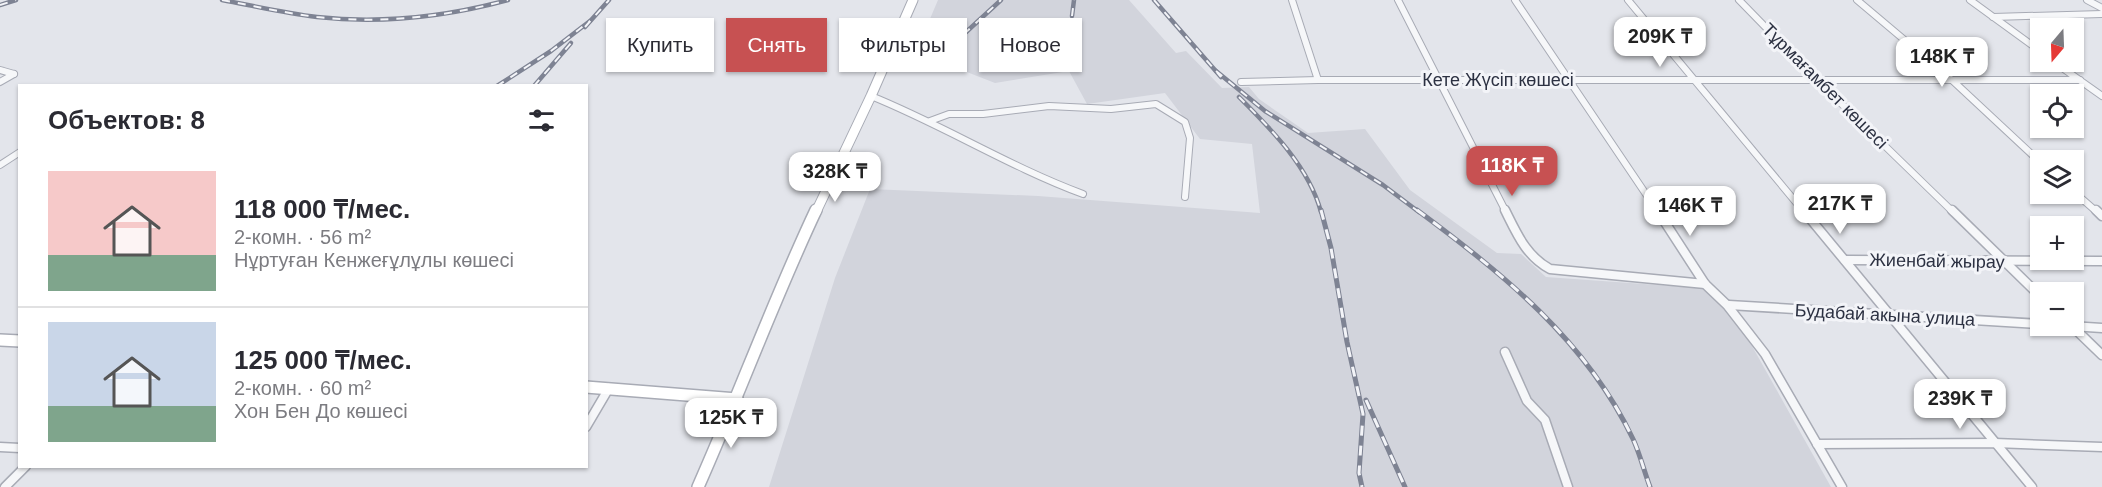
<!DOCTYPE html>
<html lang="ru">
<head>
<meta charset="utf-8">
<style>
  body { margin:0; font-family:Helvetica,sans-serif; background:#f7f7f7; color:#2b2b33; height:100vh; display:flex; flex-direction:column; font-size:22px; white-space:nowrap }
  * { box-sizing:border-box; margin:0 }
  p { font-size:20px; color:#7c7c81 }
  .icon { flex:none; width:33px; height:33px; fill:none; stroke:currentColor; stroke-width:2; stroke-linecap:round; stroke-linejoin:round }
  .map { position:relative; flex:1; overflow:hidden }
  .drawer { position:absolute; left:18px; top:84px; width:570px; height:384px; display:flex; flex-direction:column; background:#fff; border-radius:0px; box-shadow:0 2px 4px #0004 }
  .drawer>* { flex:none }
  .top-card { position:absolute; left:606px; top:18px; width:570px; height:54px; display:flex; gap:12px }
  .needle { width:39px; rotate:199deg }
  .controls { position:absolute; left:2030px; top:18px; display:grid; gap:12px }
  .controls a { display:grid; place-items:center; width:54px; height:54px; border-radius:0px; background:#fff; box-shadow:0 2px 4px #0004; font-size:30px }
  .price { position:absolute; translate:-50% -51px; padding:0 14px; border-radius:12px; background:#fff; color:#222; font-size:20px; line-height:39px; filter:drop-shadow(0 2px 3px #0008) }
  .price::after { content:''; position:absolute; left:50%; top:36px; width:18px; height:14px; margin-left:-9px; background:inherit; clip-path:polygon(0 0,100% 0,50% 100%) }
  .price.selected { background:#c75152; color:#fff }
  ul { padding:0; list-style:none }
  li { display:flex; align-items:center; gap:18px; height:150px; padding:0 30px }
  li+li { border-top:2px solid #e1e1e2 }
  li span { display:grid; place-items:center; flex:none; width:168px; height:120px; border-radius:0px; color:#555 }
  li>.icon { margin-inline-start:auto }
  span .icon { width:72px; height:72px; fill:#fffc; stroke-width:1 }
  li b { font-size:26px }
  h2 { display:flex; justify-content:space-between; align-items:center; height:72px; padding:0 30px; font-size:26px }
  .tag { padding:0 21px; border-radius:0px; background:#fff; box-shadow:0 2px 4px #0004; font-size:21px; line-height:54px }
  .tag.selected { background:#c75152; color:#fff }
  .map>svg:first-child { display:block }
</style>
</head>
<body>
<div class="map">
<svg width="2102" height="487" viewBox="0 0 2102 487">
  <rect width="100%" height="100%" fill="#e3e5eb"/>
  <polygon fill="#d2d4dc" points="938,0 1129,0 1176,53 1186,51 1222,88 1249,87 1259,99 1308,133 1365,129 1410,190 1497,253 1521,254 1546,277 1700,288 1729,305 1831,487 769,487 835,278 870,189 1038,196 1260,213 1252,144 1200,139 1165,93 1087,104 1069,71 995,83 949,65 915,64 918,47"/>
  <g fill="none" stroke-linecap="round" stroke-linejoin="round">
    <defs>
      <g id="street-far1">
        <polyline points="1292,0 1318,80"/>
        <polyline points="1398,0 1506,212"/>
        <polyline points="1515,0 1658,212"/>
        <polyline points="1628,0 1804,212"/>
        <polyline points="1739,0 1816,79 1953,212"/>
        <polyline points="1857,0 1952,80 2040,162"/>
        <polyline points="1970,0 2040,51"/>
        <polyline points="2087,0 2102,8"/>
        <polyline points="1993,17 2102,14"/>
        <polyline points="2054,62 2102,96"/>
        <polyline points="0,70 14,74"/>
        <polyline points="0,82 14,74"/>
        <polyline points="1241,82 1318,80 2080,80"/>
        <path d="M 871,96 C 943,125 1010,167 1083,194"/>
        <polyline points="930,121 949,114 983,114 1049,106 1111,109 1156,104 1185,122 1190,138 1185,197"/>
        <polyline points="0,165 20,152"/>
        <polyline points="2073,191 2097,212"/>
      </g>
      <g id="street">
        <path d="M 1505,210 C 1517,234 1526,256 1550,269 L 1705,284"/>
        <polyline points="1657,210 1705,284 1727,305 1765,354 1842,487"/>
        <polyline points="1803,210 2032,487"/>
        <polyline points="1952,210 2040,296"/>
        <polyline points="2096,210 2102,216"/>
        <polyline points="1845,260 2102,261"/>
        <polyline points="1729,305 2040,324"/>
        <polyline points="2071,326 2102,328"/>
        <polyline points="2072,326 2102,355"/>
        <polyline points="1505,352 1527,401 1545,420 1568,487"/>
        <polyline points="586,427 609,388"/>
        <polyline points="1817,444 1995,443 2102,447"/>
        <polyline points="0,447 20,448"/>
        <polyline points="5,487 26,466"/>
      </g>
      <polyline id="secondary-far1" points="816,212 871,96 913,0"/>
      <g id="secondary">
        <polyline points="0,340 20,341"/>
        <polyline points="586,387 737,399"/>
        <path d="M 698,487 C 739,395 773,301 816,210"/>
      </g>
    </defs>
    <use href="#street-far1" stroke="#a8abb5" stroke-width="8"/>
    <use href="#street" stroke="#a8abb5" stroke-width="11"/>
    <use href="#secondary-far1" stroke="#a8abb5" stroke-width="11"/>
    <use href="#secondary" stroke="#a8abb5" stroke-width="14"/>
    <use href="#street-far1" stroke="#f6f7f9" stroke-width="6"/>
    <use href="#street" stroke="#f6f7f9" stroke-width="8"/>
    <use href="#secondary-far1" stroke="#fff" stroke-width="9"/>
    <use href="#secondary" stroke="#fff" stroke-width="11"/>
    <defs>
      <g id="rail-far1">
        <path d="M 222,0 C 254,6 285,13 317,17 C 382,24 445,17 508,0"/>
        <polyline points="1154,0 1221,77"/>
        <polyline points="0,5 16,0"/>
        <polyline points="1072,16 1074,0"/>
        <polyline points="585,27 609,0"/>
        <polyline points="952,45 1001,0"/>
        <polyline points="1216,71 1265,111 1383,185 1419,212"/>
        <polyline points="497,86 551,51 590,21"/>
        <polyline points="534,86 571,43"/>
        <path d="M 1239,97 C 1271,129 1309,167 1321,212"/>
      </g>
      <g id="rail">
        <polyline points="1321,210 1331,248 1347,342 1363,414 1359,473 1362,487"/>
        <path d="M 1417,210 C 1503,274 1586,340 1633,439 C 1640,454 1644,471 1650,487"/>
        <polyline points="1366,400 1405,487"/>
      </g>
    </defs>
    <use href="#rail-far1" stroke="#7e8393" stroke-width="4.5"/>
    <use href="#rail" stroke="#7e8393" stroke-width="5"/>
    <use href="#rail-far1" stroke="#f3f4f8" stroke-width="2" stroke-dasharray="8" stroke-linecap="butt"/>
    <use href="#rail" stroke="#f3f4f8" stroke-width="3" stroke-dasharray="10" stroke-linecap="butt"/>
  </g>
  <g text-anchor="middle" stroke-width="6" stroke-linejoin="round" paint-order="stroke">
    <g font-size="18" fill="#2c3142" stroke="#f3f4f8">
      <text x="1498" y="86">Кете Жүсіп көшесі</text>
      <text transform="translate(1825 86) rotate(45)" y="6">Тұрмағамбет көшесі</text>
      <text transform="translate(1937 261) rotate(1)" y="6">Жиенбай жырау</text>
      <text transform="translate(1885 315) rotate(3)" y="6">Будабай акына улица</text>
    </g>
  </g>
</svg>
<div class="controls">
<a><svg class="needle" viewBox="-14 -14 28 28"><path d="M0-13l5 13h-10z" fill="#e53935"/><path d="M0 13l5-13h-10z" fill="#7c7c81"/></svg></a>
<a><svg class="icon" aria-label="locate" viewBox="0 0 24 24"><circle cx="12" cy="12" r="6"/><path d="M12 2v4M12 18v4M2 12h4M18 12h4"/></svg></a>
<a><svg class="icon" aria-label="layers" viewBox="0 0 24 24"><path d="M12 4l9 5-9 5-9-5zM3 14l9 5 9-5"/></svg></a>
<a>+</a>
<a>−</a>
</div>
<b class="price" style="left:1660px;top:68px">209K ₸</b>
<b class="price" style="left:1942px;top:88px">148K ₸</b>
<b class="price selected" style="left:1512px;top:197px">118K ₸</b>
<b class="price" style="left:835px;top:203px">328K ₸</b>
<b class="price" style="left:1840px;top:235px">217K ₸</b>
<b class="price" style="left:1690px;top:237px">146K ₸</b>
<b class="price" style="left:1960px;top:430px">239K ₸</b>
<b class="price" style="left:731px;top:449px">125K ₸</b>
<div class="top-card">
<a class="tag">Купить</a>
<a class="tag selected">Снять</a>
<a class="tag">Фильтры</a>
<a class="tag">Новое</a>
</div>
<section class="drawer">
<h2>Объектов: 8<svg class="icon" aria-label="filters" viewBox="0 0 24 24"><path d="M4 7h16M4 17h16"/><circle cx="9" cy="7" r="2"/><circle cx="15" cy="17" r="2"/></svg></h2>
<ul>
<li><span style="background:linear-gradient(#f6c9c9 70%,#7fa58c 0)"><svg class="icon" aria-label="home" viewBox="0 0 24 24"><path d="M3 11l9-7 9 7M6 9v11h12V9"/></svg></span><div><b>118 000 ₸/мес.</b><p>2-комн. · 56 m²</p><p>Нұртуған Кенжеғұлұлы көшесі</p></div></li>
<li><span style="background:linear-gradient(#c9d6e8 70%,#7fa58c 0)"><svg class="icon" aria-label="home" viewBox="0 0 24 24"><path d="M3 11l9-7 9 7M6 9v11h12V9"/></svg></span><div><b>125 000 ₸/мес.</b><p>2-комн. · 60 m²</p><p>Хон Бен До көшесі</p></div></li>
</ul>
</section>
</div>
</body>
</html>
